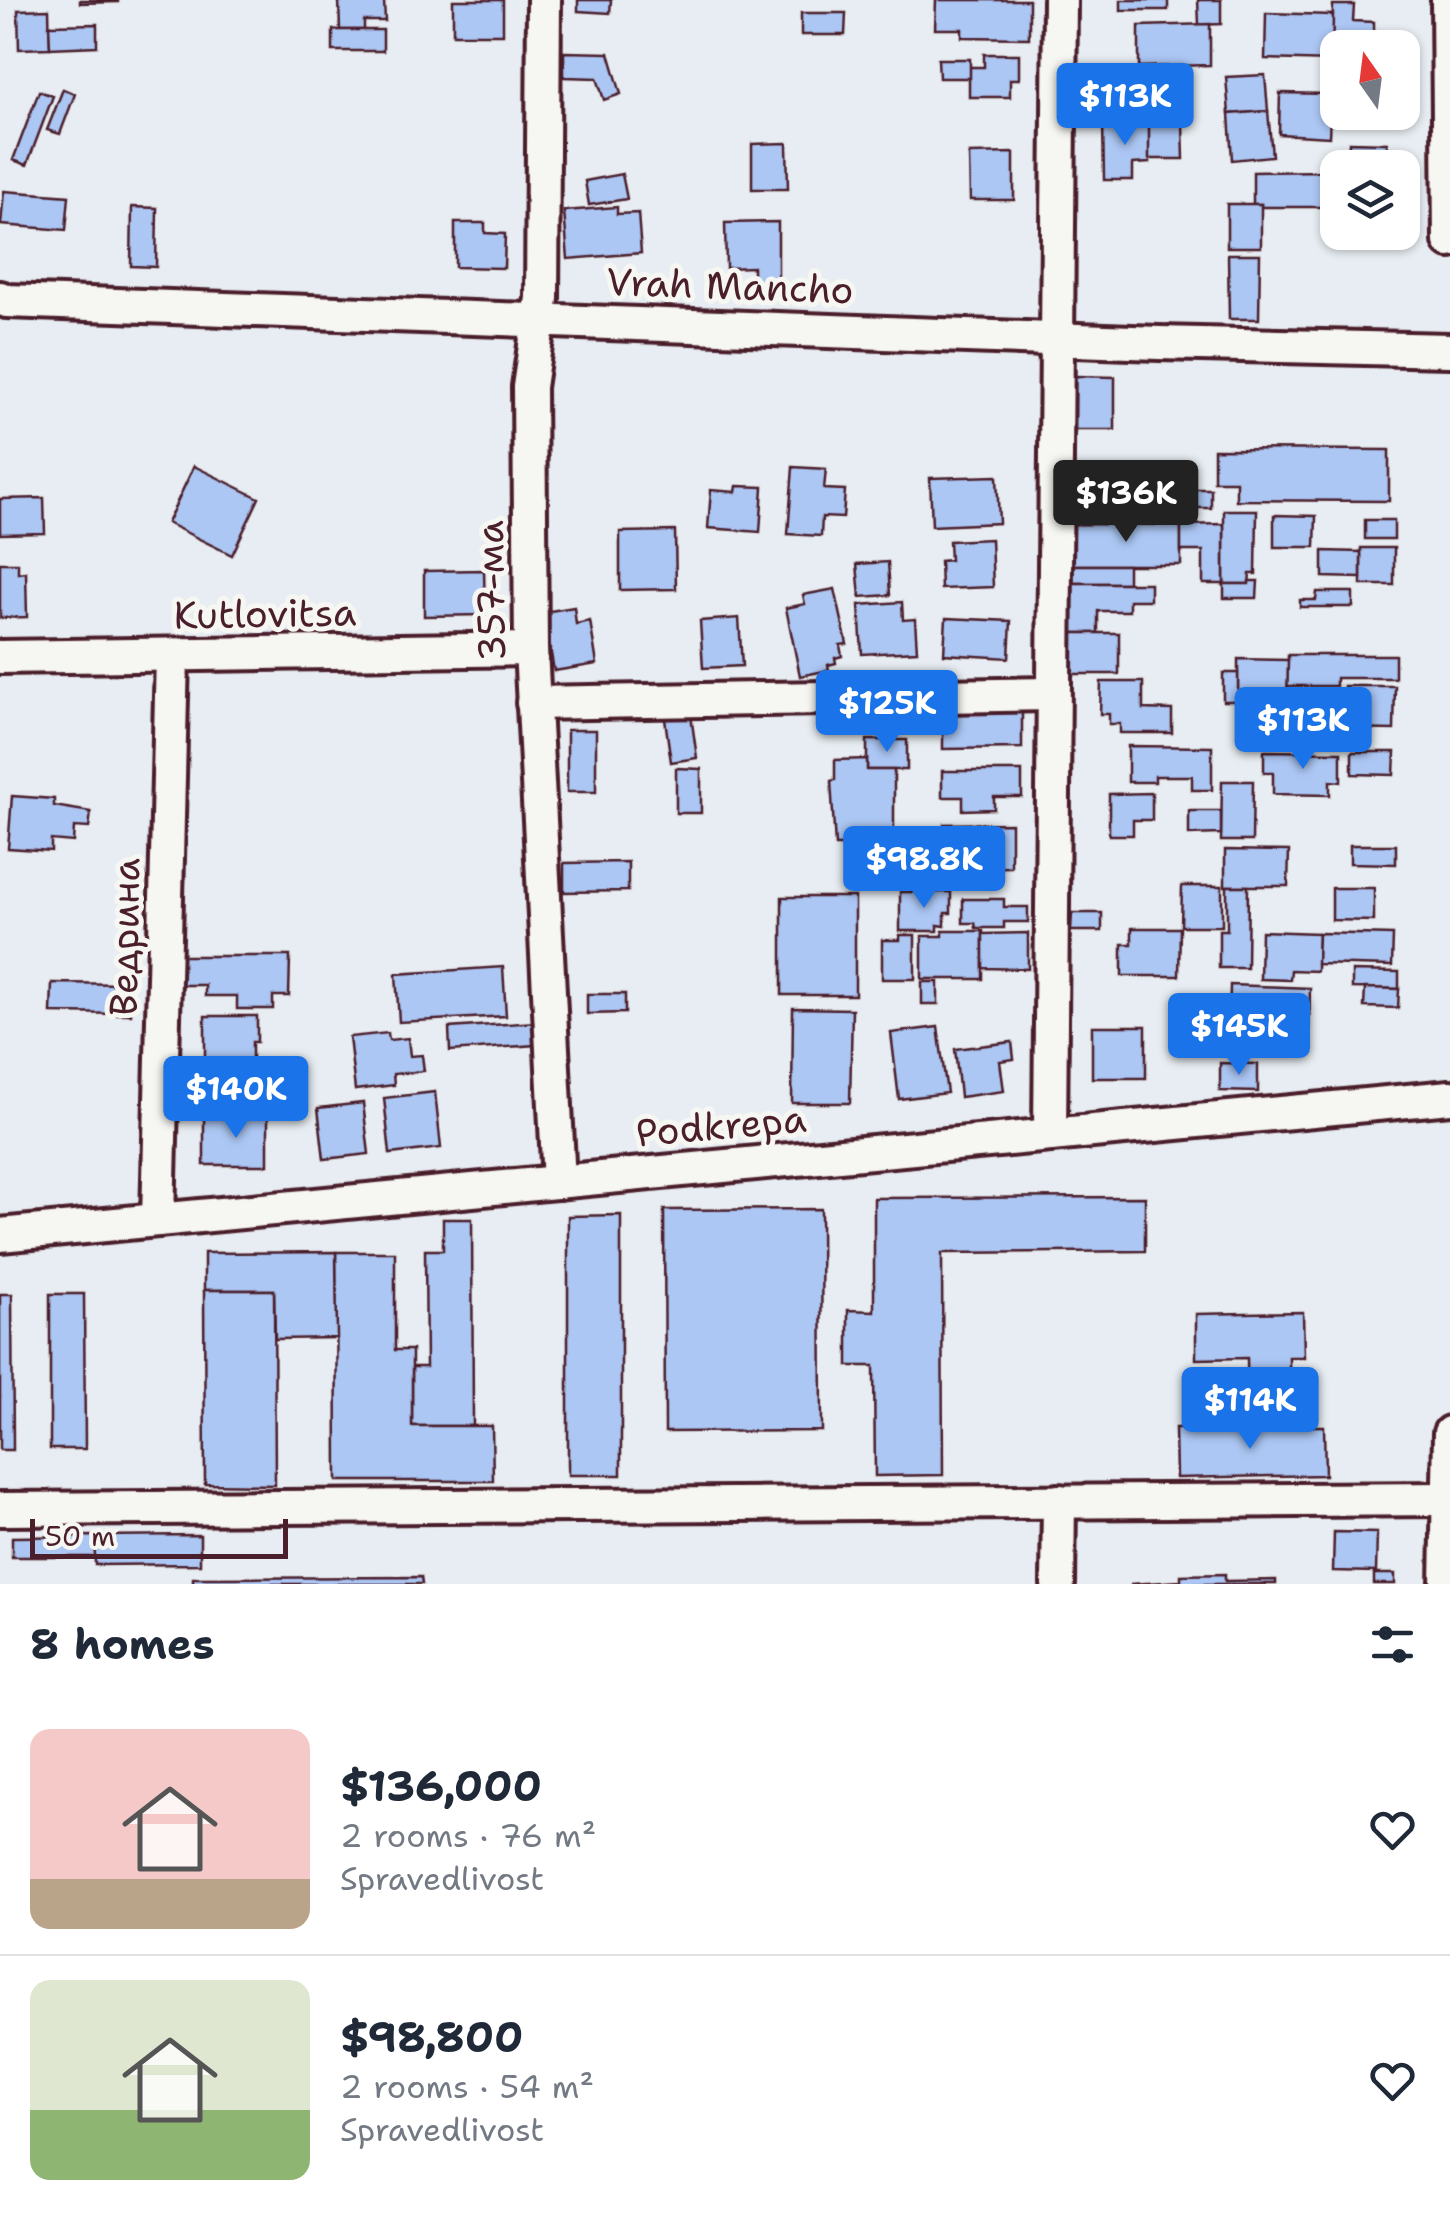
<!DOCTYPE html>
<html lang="en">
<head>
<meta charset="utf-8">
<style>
  body { margin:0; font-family:"Shantell Sans",sans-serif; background:#f2f2f3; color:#1f2937; height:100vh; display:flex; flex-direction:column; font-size:38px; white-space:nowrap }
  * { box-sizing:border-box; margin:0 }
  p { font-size:32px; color:#747a83 }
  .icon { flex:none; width:55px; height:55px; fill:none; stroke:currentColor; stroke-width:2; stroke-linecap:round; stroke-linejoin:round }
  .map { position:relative; height:1584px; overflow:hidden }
  .details { display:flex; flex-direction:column; background:#fff; flex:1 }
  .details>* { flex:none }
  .needle { width:65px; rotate:346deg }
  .fabs { position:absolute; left:1320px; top:30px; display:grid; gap:20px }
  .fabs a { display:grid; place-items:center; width:100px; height:100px; border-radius:20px; background:#fff; box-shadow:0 2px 8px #0004; font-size:50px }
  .scale { position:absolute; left:30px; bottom:25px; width:258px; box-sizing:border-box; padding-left:10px; border:5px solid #4a1f2b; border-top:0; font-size:28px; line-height:35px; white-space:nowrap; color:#4a1f2b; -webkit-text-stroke:8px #f6f6f2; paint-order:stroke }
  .price { position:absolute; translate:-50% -85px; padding:0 22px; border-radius:10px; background:#1a73e8; color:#fff; font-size:32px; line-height:65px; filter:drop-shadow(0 2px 5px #0008) }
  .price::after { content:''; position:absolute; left:50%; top:60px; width:30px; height:22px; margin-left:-15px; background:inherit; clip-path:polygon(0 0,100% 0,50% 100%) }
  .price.current { background:#222; color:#fff }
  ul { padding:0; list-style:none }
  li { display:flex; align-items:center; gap:30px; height:250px; padding:0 30px }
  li+li { border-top:2px solid #e0e1e3 }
  li span { display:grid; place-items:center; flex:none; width:280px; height:200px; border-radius:20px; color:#555 }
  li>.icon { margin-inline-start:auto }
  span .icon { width:120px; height:120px; fill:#fffc; stroke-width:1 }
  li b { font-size:42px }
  h2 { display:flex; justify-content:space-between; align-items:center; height:120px; padding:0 30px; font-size:42px }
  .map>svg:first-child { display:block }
</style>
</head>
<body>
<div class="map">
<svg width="1450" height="1584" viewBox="0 0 1450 1584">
  <rect width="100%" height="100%" fill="#e7edf2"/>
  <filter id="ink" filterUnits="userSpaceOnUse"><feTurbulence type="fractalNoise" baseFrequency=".01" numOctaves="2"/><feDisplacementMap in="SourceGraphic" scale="20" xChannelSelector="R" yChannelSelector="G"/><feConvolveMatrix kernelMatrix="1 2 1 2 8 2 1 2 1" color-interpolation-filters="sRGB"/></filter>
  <g filter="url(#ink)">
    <g fill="#acc7f4" stroke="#4a1f2b" stroke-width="2.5">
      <polygon points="80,0 118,0 118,2 80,3"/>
      <rect x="453" y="0" width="50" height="34"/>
      <polygon points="578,0 611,0 610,13 578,11"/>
      <polygon points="936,0 1029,0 1029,38 962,37 962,29 935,29"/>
      <rect x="1121" y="0" width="47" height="10"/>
      <polygon points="1198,0 1221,0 1221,24 1199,25"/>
      <polygon points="339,1 384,1 385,21 364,21 364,30 340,30"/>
      <polygon points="1333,5 1354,5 1353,21 1374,22 1374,45 1332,43"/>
      <polygon points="49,9 50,48 19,49 18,10"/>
      <polygon points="801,13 846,13 845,35 801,35"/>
      <polygon points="1266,13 1333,15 1332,61 1265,59"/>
      <polygon points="97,24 97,46 50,48 49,25"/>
      <polygon points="1210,24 1210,65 1139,67 1139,26"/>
      <rect x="333" y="30" width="50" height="21"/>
      <polygon points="564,52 609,53 621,94 604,100 597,78 564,77"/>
      <polygon points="984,54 1019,54 1019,79 1010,79 1010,97 969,97 969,67 984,67"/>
      <polygon points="938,59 970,59 970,78 939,78"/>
      <polygon points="1265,75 1268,111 1229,114 1226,77"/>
      <polygon points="63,89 75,94 60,134 47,130"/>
      <polygon points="39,91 53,96 27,165 13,160"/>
      <polygon points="1280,93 1331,94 1329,137 1279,134"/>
      <polygon points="1268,111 1272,156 1232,160 1229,114"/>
      <polygon points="1149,120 1150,163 1133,164 1133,180 1104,180 1103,121"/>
      <polygon points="1183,123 1184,159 1149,159 1149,124"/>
      <polygon points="1349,142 1387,143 1387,156 1348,155"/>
      <polygon points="787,143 788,189 752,189 752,144"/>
      <polygon points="1014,153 1014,200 970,200 969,154"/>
      <polygon points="1323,171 1324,207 1261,207 1261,204 1253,204 1253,172"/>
      <polygon points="622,174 627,199 589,205 585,181"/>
      <polygon points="4,191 69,196 66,230 1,225"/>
      <rect x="1227" y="204" width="34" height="43"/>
      <polygon points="132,207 157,208 156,267 131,266"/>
      <polygon points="617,207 617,214 638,213 641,253 568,259 564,211"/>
      <polygon points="778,222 778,282 753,282 753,267 726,268 725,223"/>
      <polygon points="455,223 485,223 485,233 505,234 504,268 455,267"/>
      <polygon points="1228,254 1260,254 1259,319 1229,319"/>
      <polygon points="1075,376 1115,377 1115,430 1075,430"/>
      <polygon points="1214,449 1389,450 1389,501 1236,500 1236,481 1214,481"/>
      <polygon points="194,466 259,498 232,555 167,523"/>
      <polygon points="793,467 826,469 824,489 845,490 843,518 822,517 821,536 788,534"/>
      <polygon points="997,476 999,523 932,526 930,478"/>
      <polygon points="737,486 763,487 760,532 708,528 711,490 736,492"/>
      <rect x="1161" y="489" width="50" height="19"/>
      <polygon points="44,498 45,533 0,534 0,499"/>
      <polygon points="1224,510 1257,510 1256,574 1250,574 1249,584 1224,584"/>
      <polygon points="1274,515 1316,516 1315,547 1274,547"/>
      <rect x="1365" y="520" width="29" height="19"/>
      <polygon points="1072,524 1181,525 1181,565 1071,565"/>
      <polygon points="1224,524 1224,584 1203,584 1203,551 1181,551 1181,525"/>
      <polygon points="675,531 676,589 620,590 620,532"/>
      <polygon points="991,539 993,587 941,589 940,561 950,560 949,541"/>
      <rect x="1361" y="548" width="33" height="37"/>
      <polygon points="1323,551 1361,552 1361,578 1323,577"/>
      <polygon points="888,562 890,595 860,597 857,564"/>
      <polygon points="0,563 18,563 18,573 26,572 27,617 0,618"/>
      <rect x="1071" y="565" width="57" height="18"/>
      <polygon points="484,570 485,615 424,616 424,571"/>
      <polygon points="1249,581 1258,581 1257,598 1224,598 1224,584 1249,584"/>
      <polygon points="1071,583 1150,583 1150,600 1129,600 1129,611 1098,611 1098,633 1071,633"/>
      <polygon points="835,589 847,644 840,645 842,656 835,658 836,663 828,665 829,670 800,676 786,608 805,604 803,595"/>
      <polygon points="1317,592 1353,592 1353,607 1300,607 1300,600 1316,600"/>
      <polygon points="902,602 903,620 915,619 917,651 862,654 859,605"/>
      <polygon points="574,607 576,624 590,621 597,664 554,671 544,612"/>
      <polygon points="739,618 742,666 703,668 700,621"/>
      <polygon points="946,618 1011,621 1009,658 944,654"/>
      <rect x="1071" y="633" width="48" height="41"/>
      <polygon points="1288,655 1395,655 1395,678 1336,678 1336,686 1287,686"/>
      <polygon points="1238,659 1288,660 1287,701 1238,701"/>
      <rect x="1223" y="673" width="15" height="28"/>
      <polygon points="1101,682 1143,682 1143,709 1172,710 1172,733 1120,733 1120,724 1109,724 1109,714 1100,714"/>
      <polygon points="1344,686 1395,686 1394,730 1344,729"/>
      <polygon points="1279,706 1343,706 1344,729 1325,729 1325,740 1263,740 1263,720 1279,720"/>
      <polygon points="1022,710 1022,748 943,749 943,711"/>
      <polygon points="691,715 697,758 671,762 665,719"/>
      <rect x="567" y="730" width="29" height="62"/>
      <rect x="867" y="740" width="40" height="30"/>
      <polygon points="1128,746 1212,747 1212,790 1192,790 1192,776 1155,776 1155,782 1128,782"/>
      <polygon points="1264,751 1341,752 1341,782 1330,781 1330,795 1273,794 1273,772 1264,772"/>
      <polygon points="1352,752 1395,752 1394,775 1352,774"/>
      <polygon points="867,759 867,770 894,770 894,837 867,837 867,846 835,846 831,781 835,780 835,760"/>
      <polygon points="676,768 701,769 701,813 676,813"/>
      <polygon points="942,771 1022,771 1022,797 994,797 994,809 963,810 963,797 942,797"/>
      <polygon points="1222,781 1253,781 1252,841 1221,841"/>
      <polygon points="1152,793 1152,820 1133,820 1133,835 1109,835 1109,794"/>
      <polygon points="12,796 54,799 54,806 91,812 89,828 74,827 73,842 51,840 51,851 8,848"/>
      <polygon points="1189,811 1221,811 1221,834 1189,835"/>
      <polygon points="1011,823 1011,867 944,868 944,824"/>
      <polygon points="1350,845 1396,845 1396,864 1350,863"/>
      <polygon points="1225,850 1289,851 1288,886 1225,886"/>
      <polygon points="628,862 628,891 564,892 564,863"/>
      <polygon points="1182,886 1222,886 1222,926 1181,926"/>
      <polygon points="1227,886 1248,886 1247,968 1219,968 1219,930 1227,930"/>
      <polygon points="1332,888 1374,888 1374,921 1332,920"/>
      <polygon points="900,892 951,892 951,913 945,913 945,926 938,925 938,931 900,931"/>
      <rect x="782" y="897" width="73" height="98"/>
      <polygon points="963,899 1004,899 1004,907 1028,907 1028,922 1004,922 1004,928 976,928 975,923 963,923"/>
      <polygon points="1072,913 1102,913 1102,931 1071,931"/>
      <polygon points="1132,928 1180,928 1179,976 1122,976 1122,944 1132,944"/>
      <polygon points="943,931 983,931 983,979 922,979 922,936 943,936"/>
      <polygon points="1261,931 1318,933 1317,971 1291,970 1290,980 1260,979"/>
      <polygon points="1028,933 1028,969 983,968 983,934"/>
      <polygon points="1318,933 1393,935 1392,966 1317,964"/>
      <polygon points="900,935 915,935 915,979 882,979 882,940 900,940"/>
      <polygon points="180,956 290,956 289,996 273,996 273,1009 237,1009 237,996 205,996 205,985 180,985"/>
      <polygon points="503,967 506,1016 399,1022 396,974"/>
      <polygon points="1352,971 1399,972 1399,989 1352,988"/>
      <rect x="922" y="982" width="16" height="22"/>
      <polygon points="52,983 131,984 131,1014 51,1013"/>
      <polygon points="1230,985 1310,988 1309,1036 1229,1033"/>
      <polygon points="1365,988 1399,989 1398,1008 1364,1007"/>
      <polygon points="587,994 625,994 625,1013 587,1014"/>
      <polygon points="1203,1004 1226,1004 1225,1032 1202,1031"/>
      <polygon points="793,1008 852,1009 850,1103 792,1103"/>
      <polygon points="205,1016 257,1016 257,1042 252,1042 252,1064 205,1064"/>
      <polygon points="535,1022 536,1045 450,1051 449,1028"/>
      <rect x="1092" y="1026" width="54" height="52"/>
      <polygon points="938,1027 947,1093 899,1099 891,1033"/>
      <polygon points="388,1033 389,1040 408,1038 410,1056 422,1055 424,1071 393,1074 394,1085 355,1090 349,1037"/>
      <polygon points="1012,1042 1014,1059 1000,1061 1004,1091 960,1097 955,1049"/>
      <polygon points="1220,1063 1258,1064 1258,1092 1220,1091"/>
      <polygon points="435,1092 441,1148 390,1154 384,1098"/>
      <polygon points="363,1103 369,1154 324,1159 318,1108"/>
      <polygon points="204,1116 268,1117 268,1165 204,1165"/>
      <polygon points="1145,1197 1145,1251 942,1253 943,1475 875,1476 874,1366 848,1366 848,1310 874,1311 874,1198"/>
      <polygon points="821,1209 822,1431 665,1432 664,1210"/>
      <polygon points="621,1215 621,1475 568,1475 568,1216"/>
      <polygon points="443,1219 472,1219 473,1426 412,1426 412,1367 426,1367 425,1250 443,1250"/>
      <polygon points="336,1252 395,1252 395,1350 412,1350 412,1426 492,1426 493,1481 337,1481"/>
      <polygon points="336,1252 337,1338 275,1339 274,1290 204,1290 204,1253"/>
      <polygon points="204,1290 274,1290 275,1485 205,1484"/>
      <polygon points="0,1294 12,1294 13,1450 0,1450"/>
      <polygon points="50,1294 84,1294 85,1449 50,1449"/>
      <polygon points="1303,1312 1304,1357 1289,1357 1290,1426 1248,1427 1247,1358 1196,1359 1196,1314"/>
      <polygon points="1290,1426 1324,1426 1325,1475 1176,1478 1175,1428"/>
      <polygon points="1334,1532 1377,1533 1376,1572 1333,1571"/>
      <polygon points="200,1535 200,1564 95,1565 94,1536"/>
      <polygon points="94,1536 95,1557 12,1557 12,1537"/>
      <polygon points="1225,1574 1225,1581 1276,1580 1276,1584 1130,1584 1181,1581 1181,1575"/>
      <rect x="1374" y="1574" width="21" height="10"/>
      <polygon points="421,1577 422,1584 193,1584 193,1578"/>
    </g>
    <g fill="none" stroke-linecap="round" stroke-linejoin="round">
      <defs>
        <g id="minor">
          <polyline points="544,0 542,298 529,387 531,649 559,1182"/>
          <polyline points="1448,0 1450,241"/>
          <polyline points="0,298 7,301 1159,343 1450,350"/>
          <polyline points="0,657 531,649"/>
          <polyline points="533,703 1051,694"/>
          <path d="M 1050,1135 C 1051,757 1059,378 1060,0"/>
          <polyline points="158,1220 172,656"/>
          <polyline points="0,1235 1450,1097"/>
          <polyline points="0,1509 1447,1499"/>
          <polyline points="1058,1584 1059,1501"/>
          <polyline points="1447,1584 1450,1433"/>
        </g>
      </defs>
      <use href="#minor" stroke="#4a1f2b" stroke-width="40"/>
      <use href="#minor" stroke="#f6f6f2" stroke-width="32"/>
    </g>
  </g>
  <g text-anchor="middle" stroke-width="10" stroke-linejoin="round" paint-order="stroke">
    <g font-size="38" fill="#4a1f2b" stroke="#f6f6f2">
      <text transform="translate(730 286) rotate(2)" y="13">Vrah Mancho</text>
      <text transform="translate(491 591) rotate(-91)" y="13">357-ма</text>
      <text transform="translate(265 614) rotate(-1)" y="13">Kutlovitsa</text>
      <text transform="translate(125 937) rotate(-89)" y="13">Ведрина</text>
      <text transform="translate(721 1126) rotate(-5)" y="13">Podkrepa</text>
    </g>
  </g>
</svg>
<div class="fabs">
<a><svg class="needle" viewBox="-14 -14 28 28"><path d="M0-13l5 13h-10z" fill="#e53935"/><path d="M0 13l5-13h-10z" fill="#747a83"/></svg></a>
<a><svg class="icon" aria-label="layers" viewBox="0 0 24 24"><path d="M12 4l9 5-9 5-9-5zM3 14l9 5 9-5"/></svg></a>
</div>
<div class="scale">50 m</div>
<b class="price" style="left:1125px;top:148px">$113K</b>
<b class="price current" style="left:1126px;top:545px">$136K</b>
<b class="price" style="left:887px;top:755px">$125K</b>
<b class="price" style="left:1303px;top:772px">$113K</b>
<b class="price" style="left:924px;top:911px">$98.8K</b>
<b class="price" style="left:1239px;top:1078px">$145K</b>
<b class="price" style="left:236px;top:1141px">$140K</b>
<b class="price" style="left:1250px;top:1452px">$114K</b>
</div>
<section class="details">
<h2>8 homes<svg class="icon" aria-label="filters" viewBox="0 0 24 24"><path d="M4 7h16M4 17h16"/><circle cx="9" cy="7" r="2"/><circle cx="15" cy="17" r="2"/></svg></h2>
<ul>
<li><span style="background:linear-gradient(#f6c9c9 75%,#b9a48a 0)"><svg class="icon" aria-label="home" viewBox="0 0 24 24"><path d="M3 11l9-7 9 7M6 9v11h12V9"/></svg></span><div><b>$136,000</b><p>2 rooms · 76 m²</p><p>Spravedlivost</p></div><svg class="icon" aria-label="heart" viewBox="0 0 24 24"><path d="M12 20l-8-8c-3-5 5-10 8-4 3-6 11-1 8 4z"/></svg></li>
<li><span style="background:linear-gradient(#dfe7d0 65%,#8fb573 0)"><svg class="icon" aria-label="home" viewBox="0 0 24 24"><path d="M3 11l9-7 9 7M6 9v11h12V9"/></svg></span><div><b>$98,800</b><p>2 rooms · 54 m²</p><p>Spravedlivost</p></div><svg class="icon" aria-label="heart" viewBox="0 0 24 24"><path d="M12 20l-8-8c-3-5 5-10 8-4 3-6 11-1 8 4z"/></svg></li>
</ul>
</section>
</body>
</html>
